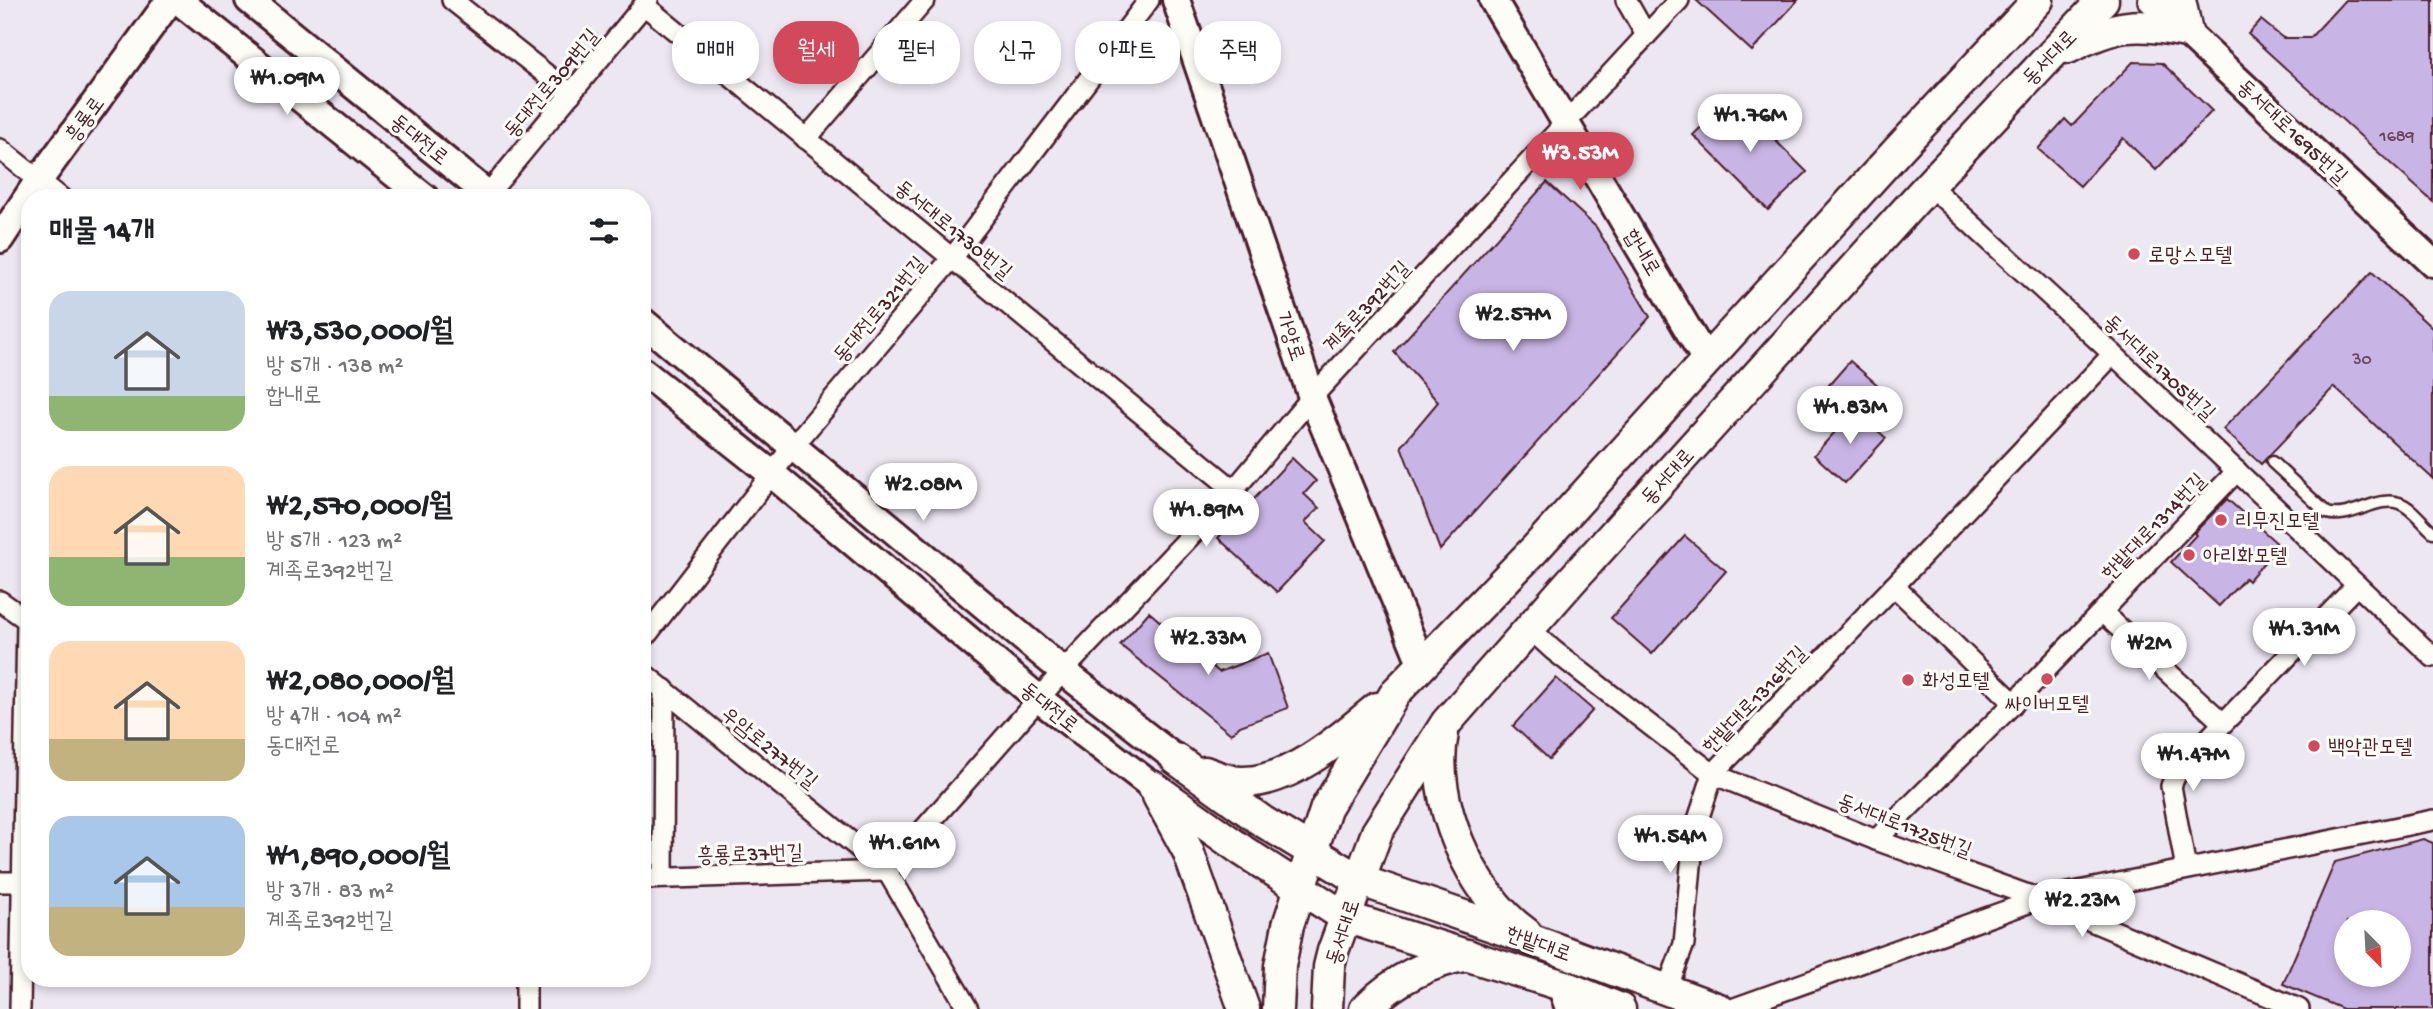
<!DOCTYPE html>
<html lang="ko">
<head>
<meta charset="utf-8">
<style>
  body { margin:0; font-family:"Gochi Hand","Poor Story",sans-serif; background:#f2f2f2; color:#202124; height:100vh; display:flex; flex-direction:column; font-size:26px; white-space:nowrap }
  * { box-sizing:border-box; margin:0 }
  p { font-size:23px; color:#757577 }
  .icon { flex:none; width:38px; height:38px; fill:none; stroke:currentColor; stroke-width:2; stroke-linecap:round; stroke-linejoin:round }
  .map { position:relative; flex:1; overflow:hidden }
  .sheet { position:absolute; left:21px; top:189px; width:630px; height:798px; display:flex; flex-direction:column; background:#fff; border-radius:28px; box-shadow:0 4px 10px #0003 }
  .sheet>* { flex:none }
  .banner { position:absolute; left:672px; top:21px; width:665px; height:63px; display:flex; gap:14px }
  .needle { width:46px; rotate:156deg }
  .buttons { position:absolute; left:2334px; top:910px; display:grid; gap:14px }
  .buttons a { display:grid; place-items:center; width:77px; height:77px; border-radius:50%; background:#fff; box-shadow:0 4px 10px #0003; font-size:35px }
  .price { position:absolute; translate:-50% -60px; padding:0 16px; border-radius:24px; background:#fff; color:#222; font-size:23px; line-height:46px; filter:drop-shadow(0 2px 4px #0008) }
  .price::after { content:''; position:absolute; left:50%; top:42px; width:21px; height:16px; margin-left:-10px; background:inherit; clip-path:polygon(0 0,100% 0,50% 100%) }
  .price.active { background:#d1495b; color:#fff }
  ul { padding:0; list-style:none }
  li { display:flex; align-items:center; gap:21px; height:175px; padding:0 28px }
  li span { display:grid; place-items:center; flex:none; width:196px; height:140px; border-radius:21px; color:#555 }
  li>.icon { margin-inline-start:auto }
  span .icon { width:84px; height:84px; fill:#fffc; stroke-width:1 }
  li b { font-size:30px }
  h2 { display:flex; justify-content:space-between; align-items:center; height:84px; padding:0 28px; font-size:30px }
  .tag { padding:0 24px; border-radius:28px; background:#fff; box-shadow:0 4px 10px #0003; font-size:24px; line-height:63px }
  .tag.active { background:#d1495b; color:#fff }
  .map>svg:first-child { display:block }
</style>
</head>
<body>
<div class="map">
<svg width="2433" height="1009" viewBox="0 0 2433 1009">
  <rect width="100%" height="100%" fill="#ede7f2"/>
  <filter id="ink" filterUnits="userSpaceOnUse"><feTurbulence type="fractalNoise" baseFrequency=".0143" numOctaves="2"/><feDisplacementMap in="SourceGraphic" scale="14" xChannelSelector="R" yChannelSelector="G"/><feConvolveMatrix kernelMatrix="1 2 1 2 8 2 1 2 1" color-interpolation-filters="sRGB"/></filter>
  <g filter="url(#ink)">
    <g fill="#c9b5e5" stroke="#4a1f2b" stroke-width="2" fill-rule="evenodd">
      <polygon points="1696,0 1798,0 1752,51"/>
      <polygon points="2345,0 2433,0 2433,202 2248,34 2261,20 2283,38 2310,38"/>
      <polygon points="2133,62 2162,63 2212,111 2156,170 2123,138 2080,186 2038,149 2065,119 2072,126"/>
      <polygon points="1732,97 1807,172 1768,210 1693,135"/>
      <polygon points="1547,182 1596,227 1650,317 1440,550 1401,446 1438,402 1394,352"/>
      <polygon points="2372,272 2433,329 2433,479 2334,387 2261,464 2223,429"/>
      <polygon points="1850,361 1880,387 1860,411 1829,385"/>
      <polygon points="1855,410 1886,438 1845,483 1814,455"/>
      <polygon points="1292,458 1316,481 1304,494 1319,508 1305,522 1325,541 1277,592 1218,538"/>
      <polygon points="2227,499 2279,545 2248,581 2245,578 2219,606 2171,562 2196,535 2194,533"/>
      <polygon points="1685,536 1726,571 1652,654 1611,618"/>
      <polygon points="1149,612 1219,672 1268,653 1288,708 1240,726 1231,734 1120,645"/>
      <polygon points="1556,678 1593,710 1549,759 1513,726"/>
      <path d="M 2423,839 L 2433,843 L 2433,1009 L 2343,1009 L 2283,984 L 2335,862 ZM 2347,922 L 2399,922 L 2399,975 L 2347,975 Z"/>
    </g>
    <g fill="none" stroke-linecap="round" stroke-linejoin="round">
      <defs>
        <path id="lane" d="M 2272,462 L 2327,513 C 2350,520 2378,495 2399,503 C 2412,507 2423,524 2433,532"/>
        <g id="street">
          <polyline points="452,0 571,94"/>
          <polyline points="1626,0 1646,35"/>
          <polyline points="644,5 1234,490"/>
          <polyline points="806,139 925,0"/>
          <polyline points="0,149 61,198"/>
          <polyline points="1929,185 2113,354 2433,657"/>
          <polyline points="488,194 648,0"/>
          <polyline points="1894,586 2014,703"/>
          <polyline points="0,601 30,622"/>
          <polyline points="2102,612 2223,723"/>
          <polyline points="1529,628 1553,650 1713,774 1876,840 2039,899 2299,1009"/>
          <polyline points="642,641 794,445 953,257 1149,0"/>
          <polyline points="642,672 887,871 968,1009"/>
          <polyline points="1876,840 2014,703 2237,471"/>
          <polyline points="2186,869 2171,786 2178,770 2357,585"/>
          <polyline points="663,878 664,689"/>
          <polyline points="642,879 887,871 1063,671 1234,490 1312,397 1679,0"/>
          <polyline points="0,882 30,882"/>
          <polyline points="1667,989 1684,944 1694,832 1713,774 1894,586 2113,354"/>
          <polyline points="20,1009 27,621 30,618"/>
          <polyline points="526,1009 526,978"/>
          <polyline points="1732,1009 2039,899 2433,820"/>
        </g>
        <g id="secondary">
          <polyline points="178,0 425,198"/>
          <polyline points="249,0 492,198"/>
          <polyline points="1176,0 1312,397 1422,665"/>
          <polyline points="1493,0 1706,360"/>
          <polyline points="2152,0 2433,263"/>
          <polyline points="0,239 39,180 170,0"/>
          <polyline points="642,321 1063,671 1176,759"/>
          <polyline points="642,371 772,474 1039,699 1152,786"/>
          <polyline points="1561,985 1569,1009"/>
        </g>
        <g id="primary">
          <path d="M 2068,48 C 2116,24 2134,22 2187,32 L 2180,0"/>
          <path d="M 1443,733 C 1429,799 1471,894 1526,933"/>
          <polyline points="1176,759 1262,821 1359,880 1519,935 1719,1009"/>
          <path d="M 1205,772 C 1216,776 1229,782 1242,782 C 1290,783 1342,737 1377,708"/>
          <polyline points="1152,786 1243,851 1345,917 1561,985 1620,1009"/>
          <polyline points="1158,796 1188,851 1244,1009"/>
          <polyline points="1278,1009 1280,966 1288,925 1326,808 1396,692 1535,549 1898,150 2038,0"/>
          <polyline points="1327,1009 1329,967 1333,951 1377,832 1446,723 1572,580 1929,185 2103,0"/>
          <path d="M 1365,1009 C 1393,981 1429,962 1468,955"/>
        </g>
      </defs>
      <use href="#lane" stroke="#4a1f2b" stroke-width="15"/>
      <use href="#street" stroke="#4a1f2b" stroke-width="24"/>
      <use href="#secondary" stroke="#4a1f2b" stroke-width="32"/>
      <use href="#primary" stroke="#4a1f2b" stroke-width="35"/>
      <use href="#lane" stroke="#fdfcf7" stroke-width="10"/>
      <use href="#street" stroke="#fdfcf7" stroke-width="19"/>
      <use href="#secondary" stroke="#fdfcf7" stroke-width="26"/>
      <use href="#primary" stroke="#fdfcf7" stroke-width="30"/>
    </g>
  </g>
  <g fill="#d1495b" stroke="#fdfcf7" stroke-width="2.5">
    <circle cx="2134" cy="254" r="7"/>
    <circle cx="2221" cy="520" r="7"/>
    <circle cx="2189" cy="555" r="7"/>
    <circle cx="2047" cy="679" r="7"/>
    <circle cx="1908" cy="680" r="7"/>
    <circle cx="2314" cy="746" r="7"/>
  </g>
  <g text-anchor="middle" stroke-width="6" stroke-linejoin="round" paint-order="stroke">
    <g font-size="18" fill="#6a445a">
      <text x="2397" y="141">1689</text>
      <text x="2362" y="364">30</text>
    </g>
    <g font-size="21" fill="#4a1f2b" stroke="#fdfcf7">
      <text transform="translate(2049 57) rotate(-46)" y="7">동서대로</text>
      <text transform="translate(551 83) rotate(-50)" y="7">동대전로309번길</text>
      <text transform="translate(84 119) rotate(-54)" y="7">흥룡로</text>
      <text transform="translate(2293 131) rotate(43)" y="7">동서대로1695번길</text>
      <text transform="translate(420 139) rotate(39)" y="7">동대전로</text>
      <text transform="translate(954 229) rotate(39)" y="7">동서대로1730번길</text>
      <text transform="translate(1643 252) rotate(59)" y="7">합내로</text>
      <text transform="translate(1366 306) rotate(-47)" y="7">계족로392번길</text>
      <text transform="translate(879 309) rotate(-50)" y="7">동대전로321번길</text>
      <text transform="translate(1291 336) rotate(71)" y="7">가양로</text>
      <text transform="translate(2160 367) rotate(43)" y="7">동서대로1705번길</text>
      <text transform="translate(1667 476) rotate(-48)" y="7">동서대로</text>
      <text transform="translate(2153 526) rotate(-46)" y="7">한밭대로1314번길</text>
      <text transform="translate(1754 699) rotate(-46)" y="7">한밭대로1316번길</text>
      <text transform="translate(1050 707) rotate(39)" y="7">동대전로</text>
      <text transform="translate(770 747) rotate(39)" y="7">우암로277번길</text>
      <text transform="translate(1905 825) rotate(21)" y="7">동서대로1725번길</text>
      <text transform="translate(750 853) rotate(-2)" y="7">흥룡로37번길</text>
      <text transform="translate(1342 932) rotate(-72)" y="7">동서대로</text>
      <text transform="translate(1539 943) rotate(20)" y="7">한밭대로</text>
    </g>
    <g font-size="21" fill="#4a1f2b" stroke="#fdfcf7" text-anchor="start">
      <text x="2148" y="261">로망스모텔</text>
      <text x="2235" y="527">리무진모텔</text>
      <text x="2203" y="562">아리화모텔</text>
      <text x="1922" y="687">화성모텔</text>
      <text x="2047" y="710" text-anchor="middle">싸이버모텔</text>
      <text x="2328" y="753">백악관모텔</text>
    </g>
  </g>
</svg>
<div class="buttons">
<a><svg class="needle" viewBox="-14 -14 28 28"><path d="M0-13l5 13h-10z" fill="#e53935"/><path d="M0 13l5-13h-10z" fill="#757577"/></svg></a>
</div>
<b class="price" style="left:287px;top:117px">₩1.09M</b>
<b class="price" style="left:1750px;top:154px">₩1.76M</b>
<b class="price active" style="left:1580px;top:192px">₩3.53M</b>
<b class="price" style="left:1513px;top:353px">₩2.57M</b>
<b class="price" style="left:1850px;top:446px">₩1.83M</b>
<b class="price" style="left:923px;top:523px">₩2.08M</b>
<b class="price" style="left:1206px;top:549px">₩1.89M</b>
<b class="price" style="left:2304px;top:668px">₩1.31M</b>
<b class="price" style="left:1208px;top:677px">₩2.33M</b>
<b class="price" style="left:2149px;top:682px">₩2M</b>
<b class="price" style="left:2193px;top:793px">₩1.47M</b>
<b class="price" style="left:1670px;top:875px">₩1.54M</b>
<b class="price" style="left:904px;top:882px">₩1.61M</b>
<b class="price" style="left:2082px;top:939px">₩2.23M</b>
<div class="banner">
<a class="tag">매매</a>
<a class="tag active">월세</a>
<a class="tag">필터</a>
<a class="tag">신규</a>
<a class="tag">아파트</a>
<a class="tag">주택</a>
</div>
<section class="sheet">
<h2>매물 14개<svg class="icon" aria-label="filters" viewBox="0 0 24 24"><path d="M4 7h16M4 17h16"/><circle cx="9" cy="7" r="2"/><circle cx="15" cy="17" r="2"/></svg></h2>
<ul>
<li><span style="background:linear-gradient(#c9d6e8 75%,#8fb573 0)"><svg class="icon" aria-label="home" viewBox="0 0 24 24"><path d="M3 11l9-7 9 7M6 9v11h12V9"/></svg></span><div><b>₩3,530,000/월</b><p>방 5개 · 138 m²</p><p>합내로</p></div></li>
<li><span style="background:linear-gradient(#ffd9b3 65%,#8fb573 0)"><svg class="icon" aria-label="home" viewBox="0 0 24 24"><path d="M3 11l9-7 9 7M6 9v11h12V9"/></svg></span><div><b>₩2,570,000/월</b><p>방 5개 · 123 m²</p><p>계족로392번길</p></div></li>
<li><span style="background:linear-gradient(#ffd9b3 70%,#c2b280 0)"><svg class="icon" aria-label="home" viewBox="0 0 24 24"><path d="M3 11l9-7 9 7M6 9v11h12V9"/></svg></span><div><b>₩2,080,000/월</b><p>방 4개 · 104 m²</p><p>동대전로</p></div></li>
<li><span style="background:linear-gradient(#a9c7e8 65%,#c2b280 0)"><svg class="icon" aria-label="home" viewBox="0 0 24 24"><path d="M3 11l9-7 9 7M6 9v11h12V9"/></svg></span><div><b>₩1,890,000/월</b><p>방 3개 · 83 m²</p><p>계족로392번길</p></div></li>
</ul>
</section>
</div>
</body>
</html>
